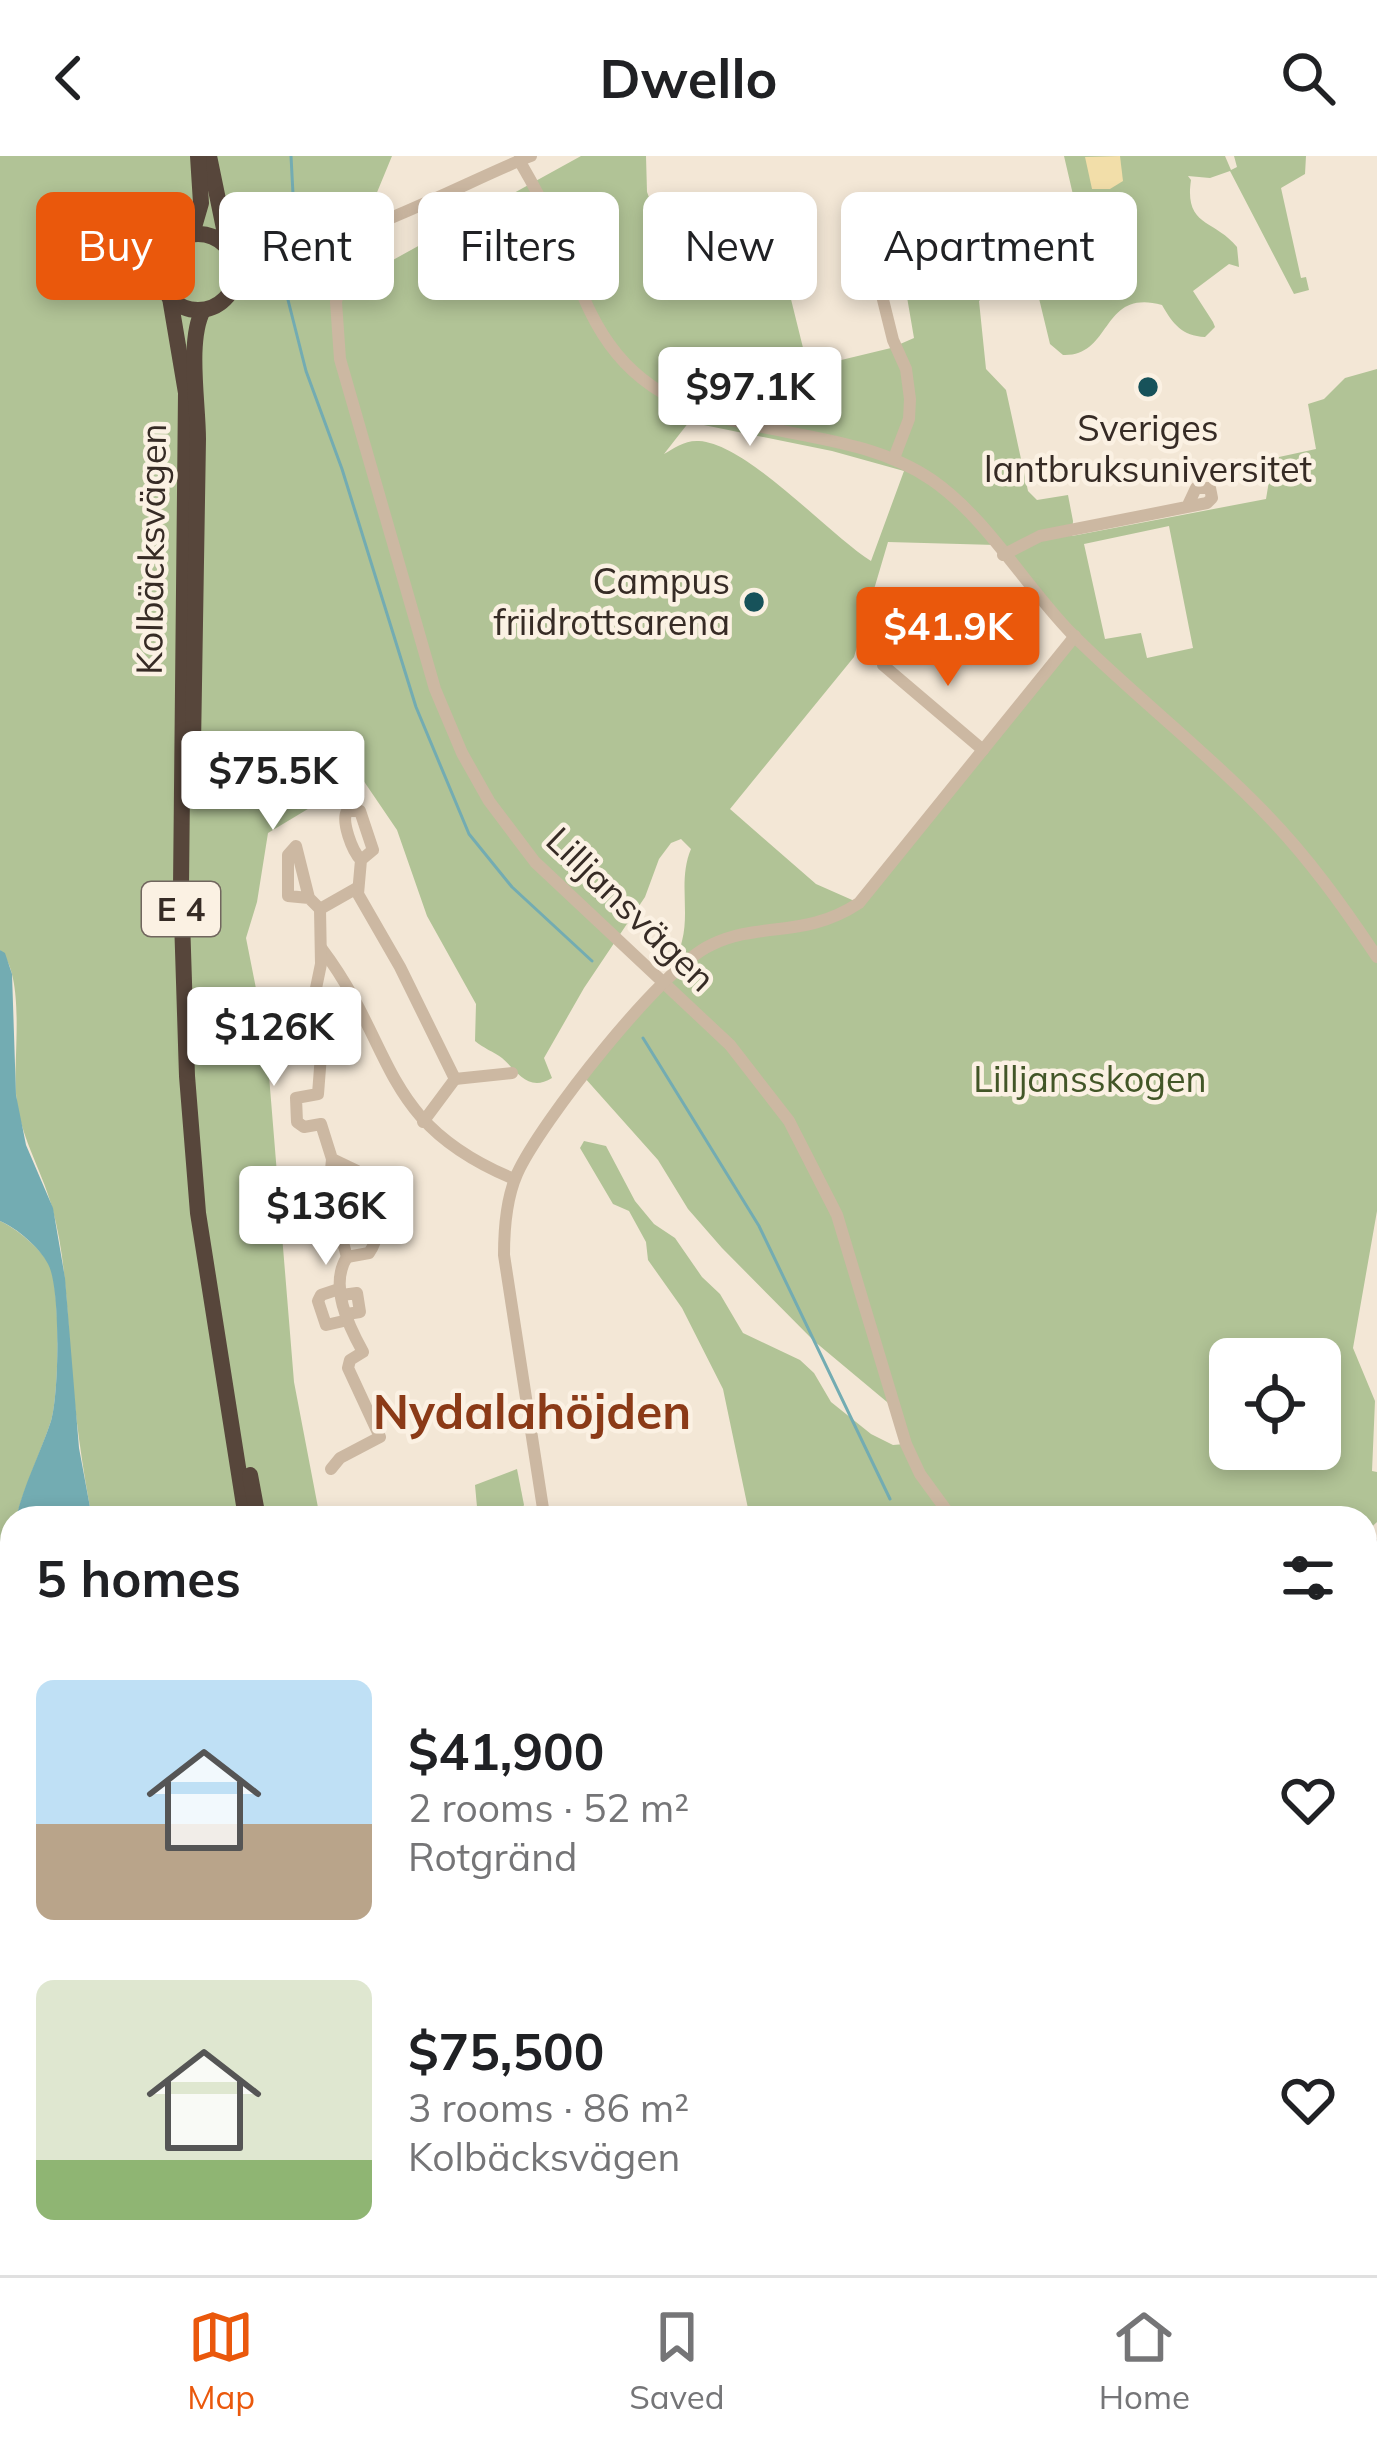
<!DOCTYPE html>
<html lang="en">
<head>
<meta charset="utf-8">
<style>
  body { margin:0; font-family:Mulish,sans-serif; background:#f6f6f6; color:#202124; height:100vh; display:flex; flex-direction:column; font-size:45px; white-space:nowrap }
  * { box-sizing:border-box; margin:0 }
  p { font-size:39px; color:#757577 }
  .icon { flex:none; width:66px; height:66px; fill:none; stroke:currentColor; stroke-width:2; stroke-linecap:round; stroke-linejoin:round }
  .map { position:relative; flex:1; overflow:hidden }
  .sheet { position:absolute; left:0px; top:1350px; width:1377px; height:771px; display:flex; flex-direction:column; background:#fff; border-radius:36px 36px 0 0; box-shadow:0 6px 18px #0003 }
  .sheet>* { flex:none }
  .top-card { position:absolute; left:36px; top:36px; width:1305px; height:108px; display:flex; gap:24px }
  .tools { position:absolute; left:1209px; top:1182px; display:grid; gap:24px }
  .tools a { display:grid; place-items:center; width:132px; height:132px; border-radius:18px; background:#fff; box-shadow:0 6px 18px #0003; font-size:60px }
  .price { position:absolute; translate:-50% -102px; padding:0 27px; border-radius:12px; background:#fff; color:#222; font-size:39px; line-height:78px; filter:drop-shadow(0 3px 6px #0008) }
  .price::after { content:''; position:absolute; left:50%; top:72px; width:36px; height:27px; margin-left:-18px; background:inherit; clip-path:polygon(0 0,100% 0,50% 100%) }
  .price.selected { background:#ea580c; color:#fff }
  ul { padding:0; list-style:none }
  li { display:flex; align-items:center; gap:36px; height:300px; padding:0 36px }
  li span { display:grid; place-items:center; flex:none; width:336px; height:240px; border-radius:18px; color:#555 }
  li>.icon { margin-inline-start:auto }
  span .icon { width:144px; height:144px; fill:#fffc; stroke-width:1 }
  li b { font-size:51px }
  h2 { display:flex; justify-content:space-between; align-items:center; height:144px; padding:0 36px; font-size:51px }
  .chip { padding:0 42px; border-radius:18px; background:#fff; box-shadow:0 6px 18px #0003; font-size:42px; line-height:108px }
  .chip.selected { background:#ea580c; color:#fff }
  header { display:flex; justify-content:space-between; align-items:center; height:156px; padding:0 36px; background:#fff; font-size:54px; font-weight:700 }
  .tabs { display:flex; justify-content:space-around; align-items:center; height:168px; border-top:3px solid #e0e0e0; background:#fff; font-size:33px; color:#757577 }
  .tabs a { display:grid; justify-items:center; gap:6px }
  .tabs .selected { color:#ea580c }
  .map>svg:first-child { display:block }
</style>
</head>
<body>
<header><svg class="icon" aria-label="back" viewBox="0 0 24 24"><path d="M15 5l-7 7 7 7"/></svg>Dwello<svg class="icon" aria-label="search" viewBox="0 0 24 24"><circle cx="10" cy="10" r="6"/><path d="M15 15l6 6"/></svg></header>
<div class="map">
<svg width="1377" height="2119" viewBox="0 0 1377 2119">
  <rect width="100%" height="100%" fill="#f3e7d6"/>
  <g fill="#b1c396" fill-rule="evenodd">
    <path d="M 0,0 L 392,0 L 343,119 L 338,144 L 364,120 L 581,0 L 646,0 L 647,36 L 659,68 L 666,72 L 706,70 L 720,110 L 749,116 L 783,111 L 808,212 L 891,192 L 914,182 L 902,112 L 889,71 L 894,61 L 901,70 L 910,68 L 909,58 L 944,52 L 954,100 L 967,109 L 971,125 L 999,97 L 1074,43 L 1064,0 L 1225,0 L 1231,14 L 1237,11 L 1234,0 L 1306,0 L 1305,18 L 1281,32 L 1301,122 L 1306,121 L 1309,134 L 1294,138 L 1230,15 L 1210,22 L 1188,20 L 1191,24 C 1184,71 1214,63 1237,91 L 1239,111 L 1229,108 L 1193,135 L 1213,166 L 1215,171 L 1205,181 C 1182,180 1173,168 1162,149 C 1100,132 1113,201 1063,199 L 1050,188 L 1036,130 L 1029,127 L 988,137 L 979,145 L 986,213 L 1006,234 L 1028,335 L 1037,344 L 1068,339 L 1073,365 L 1072,380 L 1266,343 L 1272,307 L 1279,301 L 1316,293 L 1308,248 L 1324,243 L 1345,222 L 1377,213 L 1377,1055 L 1353,1192 L 1375,1245 L 1372,1315 L 1377,1316 L 1377,1366 L 1365,1377 L 1365,1362 L 750,1362 L 723,1233 L 682,1152 L 648,1104 L 646,1086 L 629,1055 L 613,1048 L 580,992 L 584,985 L 606,990 L 635,1045 L 654,1068 L 675,1082 L 702,1121 L 720,1138 L 743,1177 L 800,1204 L 814,1217 L 831,1246 L 871,1278 L 893,1289 L 905,1288 L 893,1251 L 814,1185 L 722,1092 L 688,1053 L 658,1004 L 584,921 C 615,884 671,832 682,785 C 690,754 678,724 691,693 L 681,683 L 671,687 L 659,703 L 645,741 L 584,832 L 544,902 L 552,922 C 528,937 517,915 502,902 C 494,896 483,892 475,885 L 476,848 L 427,760 L 397,674 L 361,621 L 268,677 L 257,746 L 246,782 L 266,883 L 294,1226 L 320,1362 L 92,1362 C 82,1310 75,1259 71,1207 C 67,1156 66,1101 52,1051 C 41,1012 19,979 16,938 C 13,901 26,821 0,794 ZM 689,266 L 832,295 L 904,315 L 871,405 C 828,378 748,288 699,285 C 685,284 674,292 664,298 ZM 1169,370 L 1193,492 L 1147,502 L 1141,477 L 1105,483 L 1084,388 ZM 888,386 L 996,389 L 1075,481 L 859,747 L 816,728 L 730,653 L 854,501 ZM 1230,1203 L 1320,1203 L 1320,1293 L 1230,1293 Z"/>
    <path d="M 0,1065 C 16,1072 40,1092 49,1108 C 61,1130 59,1240 51,1265 C 40,1298 25,1329 16,1362 L 12,1362 L 12,1738 L 0,1729 Z"/>
    <polygon points="517,1313 524,1349 521,1355 503,1362 478,1362 475,1329"/>
    <polygon points="1377,1389 1377,1731 1365,1739 1365,1393"/>
    <polygon points="1365,2024 1377,2039 1377,2119 1206,2119 1205,2109 1365,2109"/>
    <polygon points="170,2109 274,2109 271,2119 168,2119"/>
  </g>
  <polygon fill="#f2dea9" points="1120,0 1123,25 1110,33 1092,33 1085,1"/>
  <g fill="#73acb2">
    <path d="M 0,794 L 5,797 L 12,818 L 16,939 L 26,989 L 53,1052 L 65,1122 L 79,1292 L 92,1362 L 16,1362 C 24,1328 40,1298 51,1265 C 59,1239 61,1131 48,1108 C 40,1092 17,1072 0,1065 Z"/>
    <polygon points="0,1729 12,1738 12,2109 170,2109 168,2119 0,2119"/>
    <polygon points="1377,1830 1377,1923 1365,1906 1365,1841"/>
    <polygon points="1377,1946 1377,2038 1365,2024 1365,1956"/>
  </g>
  <g fill="none" stroke-linecap="round" stroke-linejoin="round">
    <g stroke="#73acb2" stroke-width="3">
      <polyline points="291,0 294,57"/>
      <polyline points="287,140 306,215 342,313 416,551 469,678 512,731 592,805"/>
      <polyline points="643,882 759,1070 890,1343"/>
      <polyline points="1365,1487 1377,1484"/>
    </g>
    <g stroke="#ccb8a2" stroke-width="12">
      <path d="M 519,4 C 533,28 546,52 557,77 C 576,119 587,162 617,198 C 696,294 836,258 932,324 C 987,362 1025,430 1072,478 C 1134,540 1205,594 1265,657 C 1308,701 1343,750 1377,801"/>
      <polyline points="864,67 893,184 906,213 910,243 909,263 894,302"/>
      <polyline points="332,85 343,119 336,146 340,203 435,533 462,597 489,645 535,706 730,889 789,965 837,1059 906,1288 920,1318 952,1362"/>
      <path d="M 231,97 C 293,121 465,25 531,0"/>
      <polyline points="232,134 288,102"/>
      <polyline points="1003,399 1040,380 1207,347 1212,342 1210,332 1196,332 1188,349"/>
      <polyline points="883,509 983,594"/>
      <path d="M 361,704 L 373,694 L 360,655 L 347,655 C 341,665 352,695 361,704 L 358,738 L 400,811 L 455,923 L 512,917"/>
      <polyline points="309,742 288,740 288,699 296,690 309,742 320,753"/>
      <path d="M 322,793 C 397,893 379,967 514,1023"/>
      <polyline points="315,837 315,870"/>
      <polyline points="423,966 455,923"/>
      <path d="M 332,1003 L 329,1036 L 347,1101 L 369,1097 C 390,1067 360,1046 357,1015 L 332,1003 L 321,968 L 304,971 L 297,966 L 296,942 L 318,938 L 321,899 L 315,870 L 292,869 L 289,847 L 294,840 L 315,837 L 321,808 L 320,753 L 357,732"/>
      <polyline points="329,1036 307,1043 310,1065 318,1071 336,1066"/>
      <polyline points="339,1133 321,1139 318,1145 326,1169 348,1164"/>
      <polyline points="342,1139 357,1137 360,1156 347,1158"/>
      <path d="M 331,1313 L 340,1302 L 380,1281 L 348,1212 L 350,1204 L 363,1196 C 348,1169 329,1129 347,1101"/>
      <path d="M 544,1359 L 504,1099 C 504,1072 506,1043 517,1018 C 540,967 661,812 711,789 C 760,765 805,783 859,747 L 1075,480"/>
      <polyline points="532,1362 576,1356 623,1362"/>
      <polyline points="1365,1393 1377,1389"/>
      <polyline points="0,1606 12,1612"/>
      <polyline points="1365,1746 1377,1738"/>
      <polyline points="1365,1758 1377,1752"/>
      <polyline points="894,2119 906,2109"/>
      <polyline points="1238,2119 1240,2109"/>
    </g>
    <g stroke="#57463b" stroke-width="16">
      <polyline points="209,0 228,92"/>
      <circle cx="198" cy="116" r="38"/>
      <polyline points="192,78 201,47 198,0"/>
      <polyline points="170,142 186,237 181,732 187,920 198,1057 246,1362"/>
      <path d="M 193,589 C 195,487 197,385 198,283 C 198,246 187,185 203,154"/>
      <polyline points="250,1319 258,1362"/>
      <polyline points="298,2119 300,2109"/>
      <polyline points="342,2119 342,2109"/>
    </g>
  </g>
  <g fill="#17525a" stroke="#fbf1e3" stroke-width="4.5">
    <circle cx="1148" cy="231" r="12"/>
    <circle cx="754" cy="446" r="12"/>
  </g>
  <g text-anchor="middle" stroke-width="9" stroke-linejoin="round" paint-order="stroke">
    <rect fill="#fbf1e3" stroke="#71665e" stroke-width="3" x="142" y="726" width="78" height="54" rx="9"/>
    <g font-size="33" font-weight="bold" fill="#362b25">
      <text x="181" y="765">E 4</text>
    </g>
    <g font-size="36" fill="#362b25" stroke="#fbf1e3">
      <text x="1148" y="285">Sveriges<tspan x="1148" dy="41">lantbruksuniversitet</tspan></text>
      <text x="730" y="438" text-anchor="end">Campus<tspan x="730" dy="41">friidrottsarena</tspan></text>
    </g>
    <g font-size="36" fill="#362b25" stroke="#fbf1e3">
      <text transform="translate(151 393) rotate(-89)" y="13">Kolbäcksvägen</text>
      <text transform="translate(631 753) rotate(44)" y="13">Lilljansvägen</text>
    </g>
    <g font-size="36" fill="#425627" stroke="#fbf1e3">
      <text x="1090" y="936">Lilljansskogen</text>
    </g>
    <g font-size="48" font-weight="bold" fill="#8b3a17" stroke="#fbf1e3">
      <text x="532" y="1273">Nydalahöjden</text>
    </g>
  </g>
</svg>
<div class="tools">
<a><svg class="icon" aria-label="locate" viewBox="0 0 24 24"><circle cx="12" cy="12" r="6"/><path d="M12 2v4M12 18v4M2 12h4M18 12h4"/></svg></a>
</div>
<b class="price" style="left:750px;top:293px">$97.1K</b>
<b class="price selected" style="left:948px;top:533px">$41.9K</b>
<b class="price" style="left:273px;top:677px">$75.5K</b>
<b class="price" style="left:274px;top:933px">$126K</b>
<b class="price" style="left:326px;top:1112px">$136K</b>
<div class="top-card">
<a class="chip selected">Buy</a>
<a class="chip">Rent</a>
<a class="chip">Filters</a>
<a class="chip">New</a>
<a class="chip">Apartment</a>
</div>
<section class="sheet">
<h2>5 homes<svg class="icon" aria-label="filters" viewBox="0 0 24 24"><path d="M4 7h16M4 17h16"/><circle cx="9" cy="7" r="2"/><circle cx="15" cy="17" r="2"/></svg></h2>
<ul>
<li><span style="background:linear-gradient(#bfe0f5 60%,#b9a48a 0)"><svg class="icon" aria-label="home" viewBox="0 0 24 24"><path d="M3 11l9-7 9 7M6 9v11h12V9"/></svg></span><div><b>$41,900</b><p>2 rooms · 52 m²</p><p>Rotgränd</p></div><svg class="icon" aria-label="heart" viewBox="0 0 24 24"><path d="M12 20l-8-8c-3-5 5-10 8-4 3-6 11-1 8 4z"/></svg></li>
<li><span style="background:linear-gradient(#dfe7d0 75%,#8fb573 0)"><svg class="icon" aria-label="home" viewBox="0 0 24 24"><path d="M3 11l9-7 9 7M6 9v11h12V9"/></svg></span><div><b>$75,500</b><p>3 rooms · 86 m²</p><p>Kolbäcksvägen</p></div><svg class="icon" aria-label="heart" viewBox="0 0 24 24"><path d="M12 20l-8-8c-3-5 5-10 8-4 3-6 11-1 8 4z"/></svg></li>
</ul>
</section>
</div>
<nav class="tabs">
<a class="selected"><svg class="icon" aria-label="map" viewBox="0 0 24 24"><path d="M3 6l6-2 6 2 6-2v14l-6 2-6-2-6 2zM9 4v14M15 6v14"/></svg>Map</a>
<a><svg class="icon" aria-label="saved" viewBox="0 0 24 24"><path d="M7 4h10v16l-5-4-5 4z"/></svg>Saved</a>
<a><svg class="icon" aria-label="home" viewBox="0 0 24 24"><path d="M3 11l9-7 9 7M6 9v11h12V9"/></svg>Home</a>
</nav>
</body>
</html>
